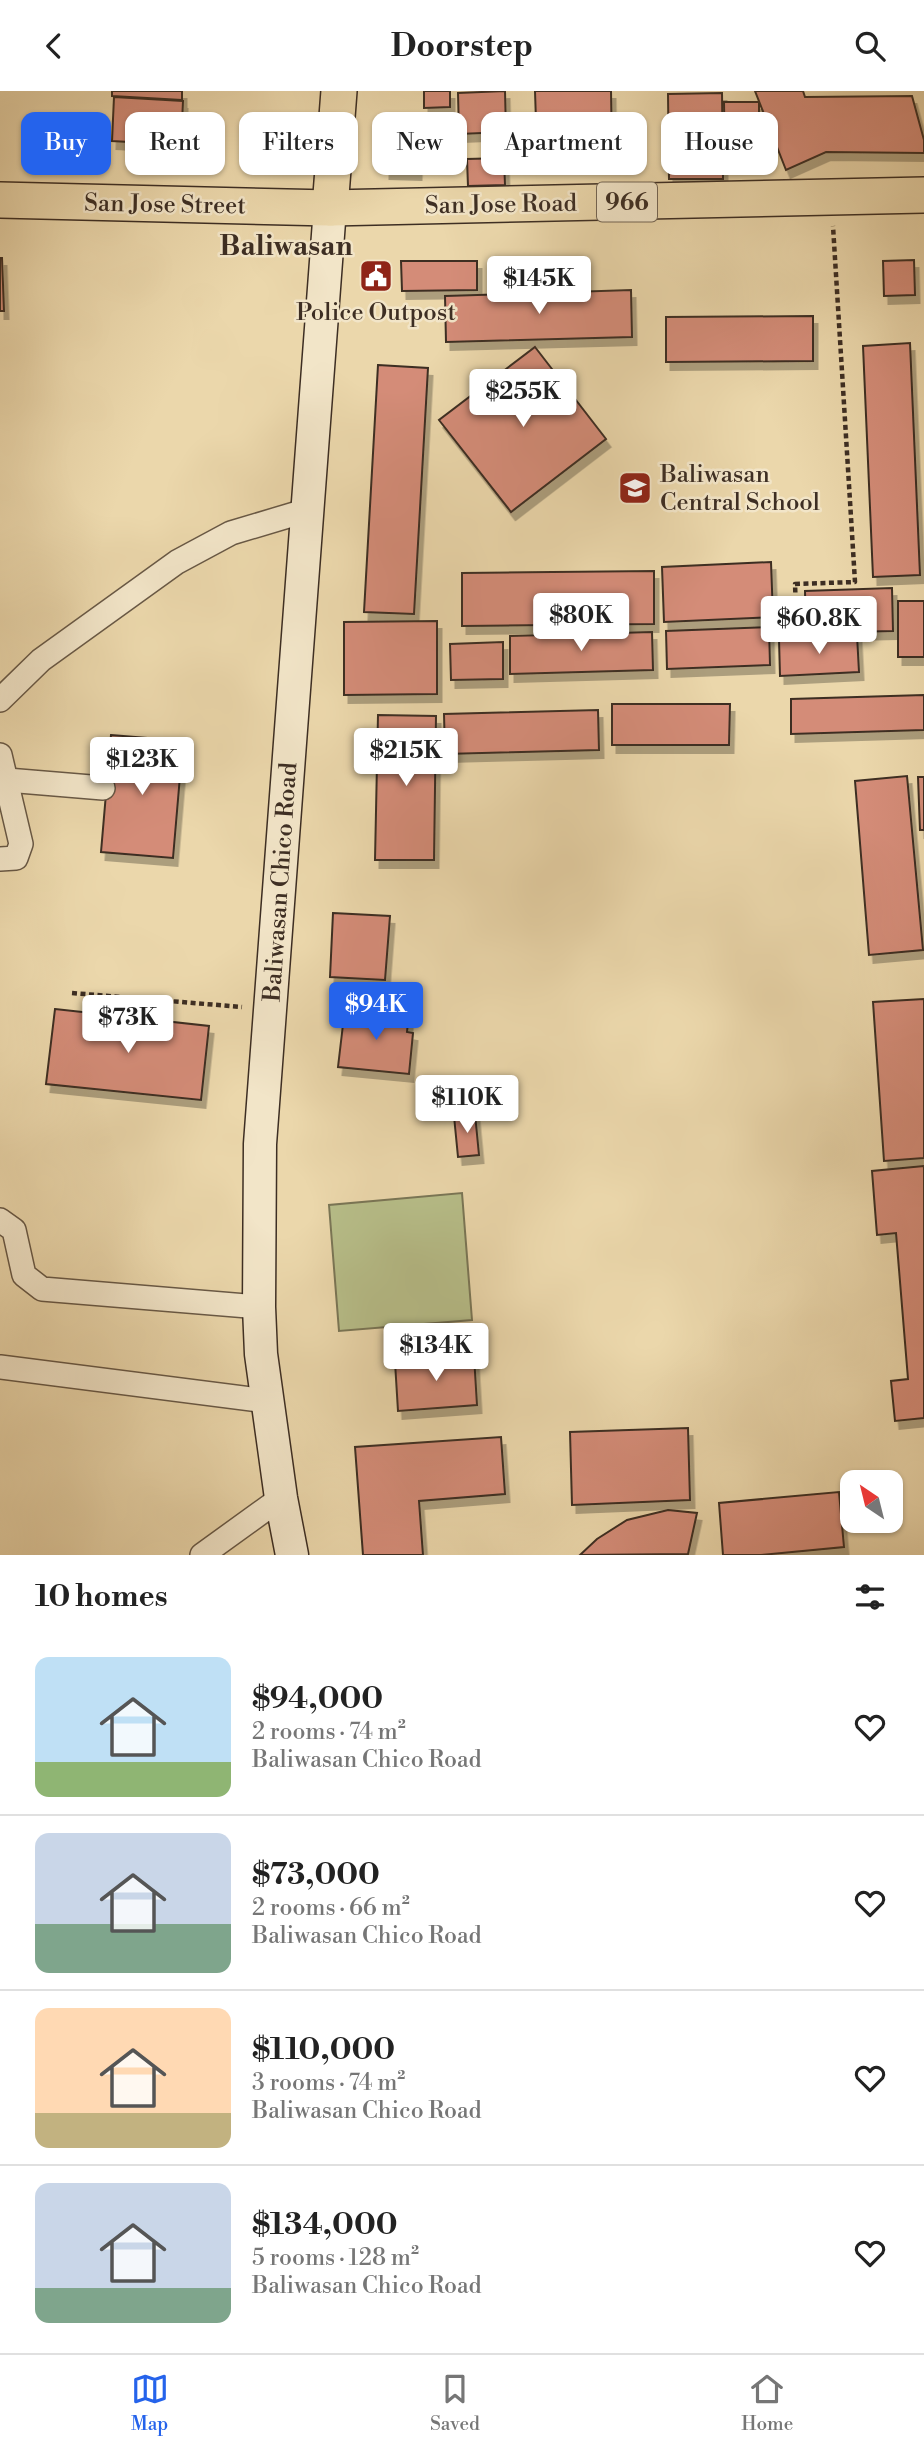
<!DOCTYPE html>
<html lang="en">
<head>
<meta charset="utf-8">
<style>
  body { margin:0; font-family:"Libre Bodoni",serif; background:#f2f2f2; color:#222; height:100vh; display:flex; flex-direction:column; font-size:26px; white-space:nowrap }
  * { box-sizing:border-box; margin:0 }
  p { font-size:23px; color:#767676 }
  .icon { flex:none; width:38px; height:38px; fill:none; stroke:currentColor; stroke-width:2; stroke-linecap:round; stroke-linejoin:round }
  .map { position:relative; height:1464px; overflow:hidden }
  .details { display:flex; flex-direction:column; background:#fff; flex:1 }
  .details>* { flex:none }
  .guide { position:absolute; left:21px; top:21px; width:882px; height:63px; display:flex; gap:14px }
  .needle { width:46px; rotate:325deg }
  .fabs { position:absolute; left:840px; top:1379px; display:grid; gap:14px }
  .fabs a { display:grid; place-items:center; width:63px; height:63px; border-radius:14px; background:#fff; box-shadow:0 2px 5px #0004; font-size:35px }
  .price { position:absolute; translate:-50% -60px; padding:0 16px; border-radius:7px; background:#fff; color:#222; font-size:23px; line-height:46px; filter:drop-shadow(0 2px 4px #0008) }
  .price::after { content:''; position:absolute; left:50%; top:42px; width:21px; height:16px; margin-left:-10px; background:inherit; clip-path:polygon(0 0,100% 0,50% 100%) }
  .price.current { background:#2563eb; color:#fff }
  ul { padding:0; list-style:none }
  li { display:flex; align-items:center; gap:21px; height:175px; padding:0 35px }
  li+li { border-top:2px solid #e0e0e0 }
  li span { display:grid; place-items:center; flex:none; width:196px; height:140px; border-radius:14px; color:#555 }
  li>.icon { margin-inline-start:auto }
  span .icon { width:84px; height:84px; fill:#fffc; stroke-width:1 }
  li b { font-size:30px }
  h2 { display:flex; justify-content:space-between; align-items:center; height:84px; padding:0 35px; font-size:30px }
  .chip { padding:0 24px; border-radius:14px; background:#fff; box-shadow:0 2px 5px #0004; font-size:24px; line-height:63px }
  .chip.current { background:#2563eb; color:#fff }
  header { display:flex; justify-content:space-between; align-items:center; height:91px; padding:0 35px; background:#fff; font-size:32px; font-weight:700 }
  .menu { display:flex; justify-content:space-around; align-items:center; height:98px; border-top:2px solid #e0e0e0; background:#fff; font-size:19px; color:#767676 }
  .menu a { display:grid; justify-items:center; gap:4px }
  .menu .current { color:#2563eb }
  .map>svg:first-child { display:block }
</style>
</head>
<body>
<header><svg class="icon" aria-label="back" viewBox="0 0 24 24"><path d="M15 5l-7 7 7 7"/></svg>Doorstep<svg class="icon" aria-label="search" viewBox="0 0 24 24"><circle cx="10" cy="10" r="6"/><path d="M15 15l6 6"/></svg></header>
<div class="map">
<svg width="924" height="1464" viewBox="0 0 924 1464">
  <defs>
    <filter id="shadow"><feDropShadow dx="4.5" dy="8" stdDeviation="0" flood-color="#0004"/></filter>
  </defs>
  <rect width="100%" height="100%" fill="#ebd7ab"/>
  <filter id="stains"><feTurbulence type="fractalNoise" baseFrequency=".00286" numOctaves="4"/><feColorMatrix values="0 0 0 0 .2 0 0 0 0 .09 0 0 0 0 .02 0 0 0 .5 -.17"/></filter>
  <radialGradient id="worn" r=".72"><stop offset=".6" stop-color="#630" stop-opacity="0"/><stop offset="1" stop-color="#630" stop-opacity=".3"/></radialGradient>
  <polygon fill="#b7be89" stroke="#7a7656" stroke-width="2" points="462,1102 472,1229 339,1240 329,1114"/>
  <g fill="#d48c78" stroke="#3d2e23" stroke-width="2" filter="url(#shadow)">
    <polygon points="112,0 182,0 182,9 112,5"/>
    <polygon points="424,0 450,0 450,16 424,17"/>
    <polygon points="505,0 506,41 459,43 458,2"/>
    <polygon points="535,0 611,0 612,58 537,61"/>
    <polygon points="755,0 803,0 805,6 912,5 924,49 924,62 826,61 786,79"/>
    <polygon points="722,2 723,88 669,88 668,3"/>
    <polygon points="114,6 183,10 181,54 112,50"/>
    <polygon points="724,11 759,11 759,75 725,75"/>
    <polygon points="387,24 419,24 417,81 385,80"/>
    <polygon points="504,67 505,94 468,95 467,68"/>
    <polygon points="0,167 2,167 4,220 0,220"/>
    <polygon points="914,169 915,204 884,205 883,170"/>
    <polygon points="401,170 477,170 477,199 402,200"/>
    <polygon points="631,199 632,246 446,251 445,205"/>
    <polygon points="813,225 813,270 666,271 666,226"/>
    <polygon points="910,252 920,484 873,486 863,255"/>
    <polygon points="535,256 606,348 511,421 439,329"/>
    <polygon points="378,274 428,277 414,523 364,521"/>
    <polygon points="771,471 773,526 664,531 662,476"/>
    <polygon points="654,480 654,533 462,535 462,482"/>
    <polygon points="892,497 893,540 806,542 805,500"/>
    <rect x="898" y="510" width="26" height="56"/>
    <polygon points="437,530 437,603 344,604 344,531"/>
    <polygon points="769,536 770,574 667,578 666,540"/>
    <polygon points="652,541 653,579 510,583 510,545"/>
    <polygon points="857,544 859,581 780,585 779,548"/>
    <polygon points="503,551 503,588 451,589 450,553"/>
    <polygon points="924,604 924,639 791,643 791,608"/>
    <polygon points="612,613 730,613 729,654 612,654"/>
    <polygon points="598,619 599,659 445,663 444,623"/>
    <polygon points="378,624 436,625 434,769 375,769"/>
    <polygon points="111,644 183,650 173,767 101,761"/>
    <polygon points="907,685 923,859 869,864 855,690"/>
    <polygon points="918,686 924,686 924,739 920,739"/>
    <polygon points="333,822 390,825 385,889 330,886"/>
    <polygon points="924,908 924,1067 884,1070 873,911"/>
    <polygon points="355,917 409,922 407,941 413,942 409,983 338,976 344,925 354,926"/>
    <polygon points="55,918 209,935 201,1009 46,993"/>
    <polygon points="475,1023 479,1064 458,1066 454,1025"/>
    <polygon points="924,1075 924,1327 895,1330 891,1290 908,1288 896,1142 877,1144 872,1080"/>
    <polygon points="474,1265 477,1314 398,1320 395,1271"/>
    <polygon points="688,1337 690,1409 572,1414 570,1341"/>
    <polygon points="501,1346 505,1403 419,1410 423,1464 363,1464 355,1356"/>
    <polygon points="839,1401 844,1456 761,1464 723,1464 719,1412"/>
    <polygon points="668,1419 697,1422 688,1463 580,1464 597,1448 627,1429"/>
  </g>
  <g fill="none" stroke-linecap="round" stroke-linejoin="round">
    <defs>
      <g id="minor">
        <polyline points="0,609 41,569 177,471 231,442 308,419"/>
        <polyline points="0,664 21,753 16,767 0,768"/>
        <polyline points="7,689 103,697"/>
        <polyline points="0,1129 14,1139 24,1184 42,1198 259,1216"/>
        <polyline points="0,1276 267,1310"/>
        <polyline points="202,1464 281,1407"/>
      </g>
      <polyline id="secondary" points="292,1464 281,1407 261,1263 259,1216 260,1053 330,117"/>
      <g id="primary">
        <polyline points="0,109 330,117 924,104"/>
        <polyline points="330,117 339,0"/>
      </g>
    </defs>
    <use href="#minor" stroke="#685845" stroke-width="26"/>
    <use href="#secondary" stroke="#3d2e23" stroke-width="35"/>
    <use href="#primary" stroke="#3d2e23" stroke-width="38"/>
    <g stroke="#3d2e23" stroke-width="4.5" stroke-dasharray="5 3.5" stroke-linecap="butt">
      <polyline points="797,544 795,493 855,491 833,135"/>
      <polyline points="72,902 242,916"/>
    </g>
    <use href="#minor" stroke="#f2e5c8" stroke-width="23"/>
    <use href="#secondary" stroke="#f2e5c8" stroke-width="32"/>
    <use href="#primary" stroke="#ebd7ab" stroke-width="35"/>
  </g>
  <defs>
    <symbol id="civic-square" viewBox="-11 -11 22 22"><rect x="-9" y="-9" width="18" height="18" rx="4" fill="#8f2418" stroke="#f2e5c8"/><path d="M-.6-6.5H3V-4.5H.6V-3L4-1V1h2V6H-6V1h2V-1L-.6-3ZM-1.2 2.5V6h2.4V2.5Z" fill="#fff"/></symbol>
    <symbol id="school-square" viewBox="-11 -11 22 22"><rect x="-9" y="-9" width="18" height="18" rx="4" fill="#8f2418" stroke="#f2e5c8"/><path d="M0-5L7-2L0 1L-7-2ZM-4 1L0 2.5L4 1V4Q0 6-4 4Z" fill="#fff"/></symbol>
  </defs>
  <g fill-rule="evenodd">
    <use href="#civic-square" x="357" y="166" width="38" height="38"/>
    <use href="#school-square" x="616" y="378" width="38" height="38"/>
  </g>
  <g text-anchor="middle" stroke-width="5" stroke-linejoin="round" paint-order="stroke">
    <rect fill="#f2e5c8" stroke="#736554" stroke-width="2" x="597" y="91.5" width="60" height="39" rx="5"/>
    <g font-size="23" font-weight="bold" fill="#3d2e23">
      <text x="627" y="119">966</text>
    </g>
    <g font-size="24" fill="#3d2e23" stroke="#f2e5c8">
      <text transform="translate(165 113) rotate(1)" y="8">San Jose Street</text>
      <text transform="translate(501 113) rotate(-1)" y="8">San Jose Road</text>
      <text transform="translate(280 791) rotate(-86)" y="8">Baliwasan Chico Road</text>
    </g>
    <g font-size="24" fill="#3d2e23" stroke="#f2e5c8">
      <text x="376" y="229">Police Outpost</text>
      <text x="660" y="391" text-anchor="start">Baliwasan<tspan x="660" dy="28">Central School</tspan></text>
    </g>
    <g font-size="28" font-weight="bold" fill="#3d2e23" stroke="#f2e5c8">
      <text x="286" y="164">Baliwasan</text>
    </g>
  </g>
  <rect width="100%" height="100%" filter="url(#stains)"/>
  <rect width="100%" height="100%" fill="url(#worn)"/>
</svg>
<div class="fabs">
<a><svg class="needle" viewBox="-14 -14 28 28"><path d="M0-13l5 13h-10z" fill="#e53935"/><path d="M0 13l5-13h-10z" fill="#767676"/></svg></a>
</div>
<b class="price" style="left:539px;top:225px">$145K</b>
<b class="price" style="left:523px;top:338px">$255K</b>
<b class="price" style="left:581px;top:562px">$80K</b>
<b class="price" style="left:819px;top:565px">$60.8K</b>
<b class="price" style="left:406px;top:697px">$215K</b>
<b class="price" style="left:142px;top:706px">$123K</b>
<b class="price current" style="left:376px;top:951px">$94K</b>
<b class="price" style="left:128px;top:964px">$73K</b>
<b class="price" style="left:467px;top:1044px">$110K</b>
<b class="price" style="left:436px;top:1292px">$134K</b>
<div class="guide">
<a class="chip current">Buy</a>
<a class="chip">Rent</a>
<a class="chip">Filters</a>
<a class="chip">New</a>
<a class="chip">Apartment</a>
<a class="chip">House</a>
</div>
</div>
<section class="details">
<h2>10 homes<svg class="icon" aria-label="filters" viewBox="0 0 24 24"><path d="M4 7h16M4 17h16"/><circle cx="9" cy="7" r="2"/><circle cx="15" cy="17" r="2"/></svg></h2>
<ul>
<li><span style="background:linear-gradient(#bfe0f5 75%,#8fb573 0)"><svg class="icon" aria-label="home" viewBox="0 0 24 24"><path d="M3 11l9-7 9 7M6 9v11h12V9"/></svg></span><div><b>$94,000</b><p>2 rooms · 74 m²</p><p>Baliwasan Chico Road</p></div><svg class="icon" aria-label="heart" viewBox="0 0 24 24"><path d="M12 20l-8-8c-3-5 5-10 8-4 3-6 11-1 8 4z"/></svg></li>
<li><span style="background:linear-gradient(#c9d6e8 65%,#7fa58c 0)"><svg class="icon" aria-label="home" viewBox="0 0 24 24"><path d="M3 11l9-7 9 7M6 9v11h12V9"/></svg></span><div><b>$73,000</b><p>2 rooms · 66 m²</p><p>Baliwasan Chico Road</p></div><svg class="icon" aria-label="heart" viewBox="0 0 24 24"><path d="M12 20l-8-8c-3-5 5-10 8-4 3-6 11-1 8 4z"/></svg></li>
<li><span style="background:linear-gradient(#ffd9b3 75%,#c2b280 0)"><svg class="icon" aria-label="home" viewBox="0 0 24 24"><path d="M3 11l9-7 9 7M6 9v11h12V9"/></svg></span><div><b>$110,000</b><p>3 rooms · 74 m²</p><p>Baliwasan Chico Road</p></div><svg class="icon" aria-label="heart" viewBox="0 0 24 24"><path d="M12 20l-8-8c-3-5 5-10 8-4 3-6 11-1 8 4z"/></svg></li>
<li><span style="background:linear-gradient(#c9d6e8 75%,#7fa58c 0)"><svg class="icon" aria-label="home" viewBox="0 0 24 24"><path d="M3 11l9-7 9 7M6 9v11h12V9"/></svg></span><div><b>$134,000</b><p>5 rooms · 128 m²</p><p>Baliwasan Chico Road</p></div><svg class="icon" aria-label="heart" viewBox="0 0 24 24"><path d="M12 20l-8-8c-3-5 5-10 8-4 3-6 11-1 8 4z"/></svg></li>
</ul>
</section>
<nav class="menu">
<a class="current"><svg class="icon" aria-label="map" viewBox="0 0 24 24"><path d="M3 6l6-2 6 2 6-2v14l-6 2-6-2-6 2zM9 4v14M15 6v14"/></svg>Map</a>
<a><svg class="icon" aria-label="saved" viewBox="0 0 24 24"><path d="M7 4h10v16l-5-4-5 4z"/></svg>Saved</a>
<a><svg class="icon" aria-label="home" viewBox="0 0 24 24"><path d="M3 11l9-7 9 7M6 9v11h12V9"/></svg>Home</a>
</nav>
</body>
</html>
